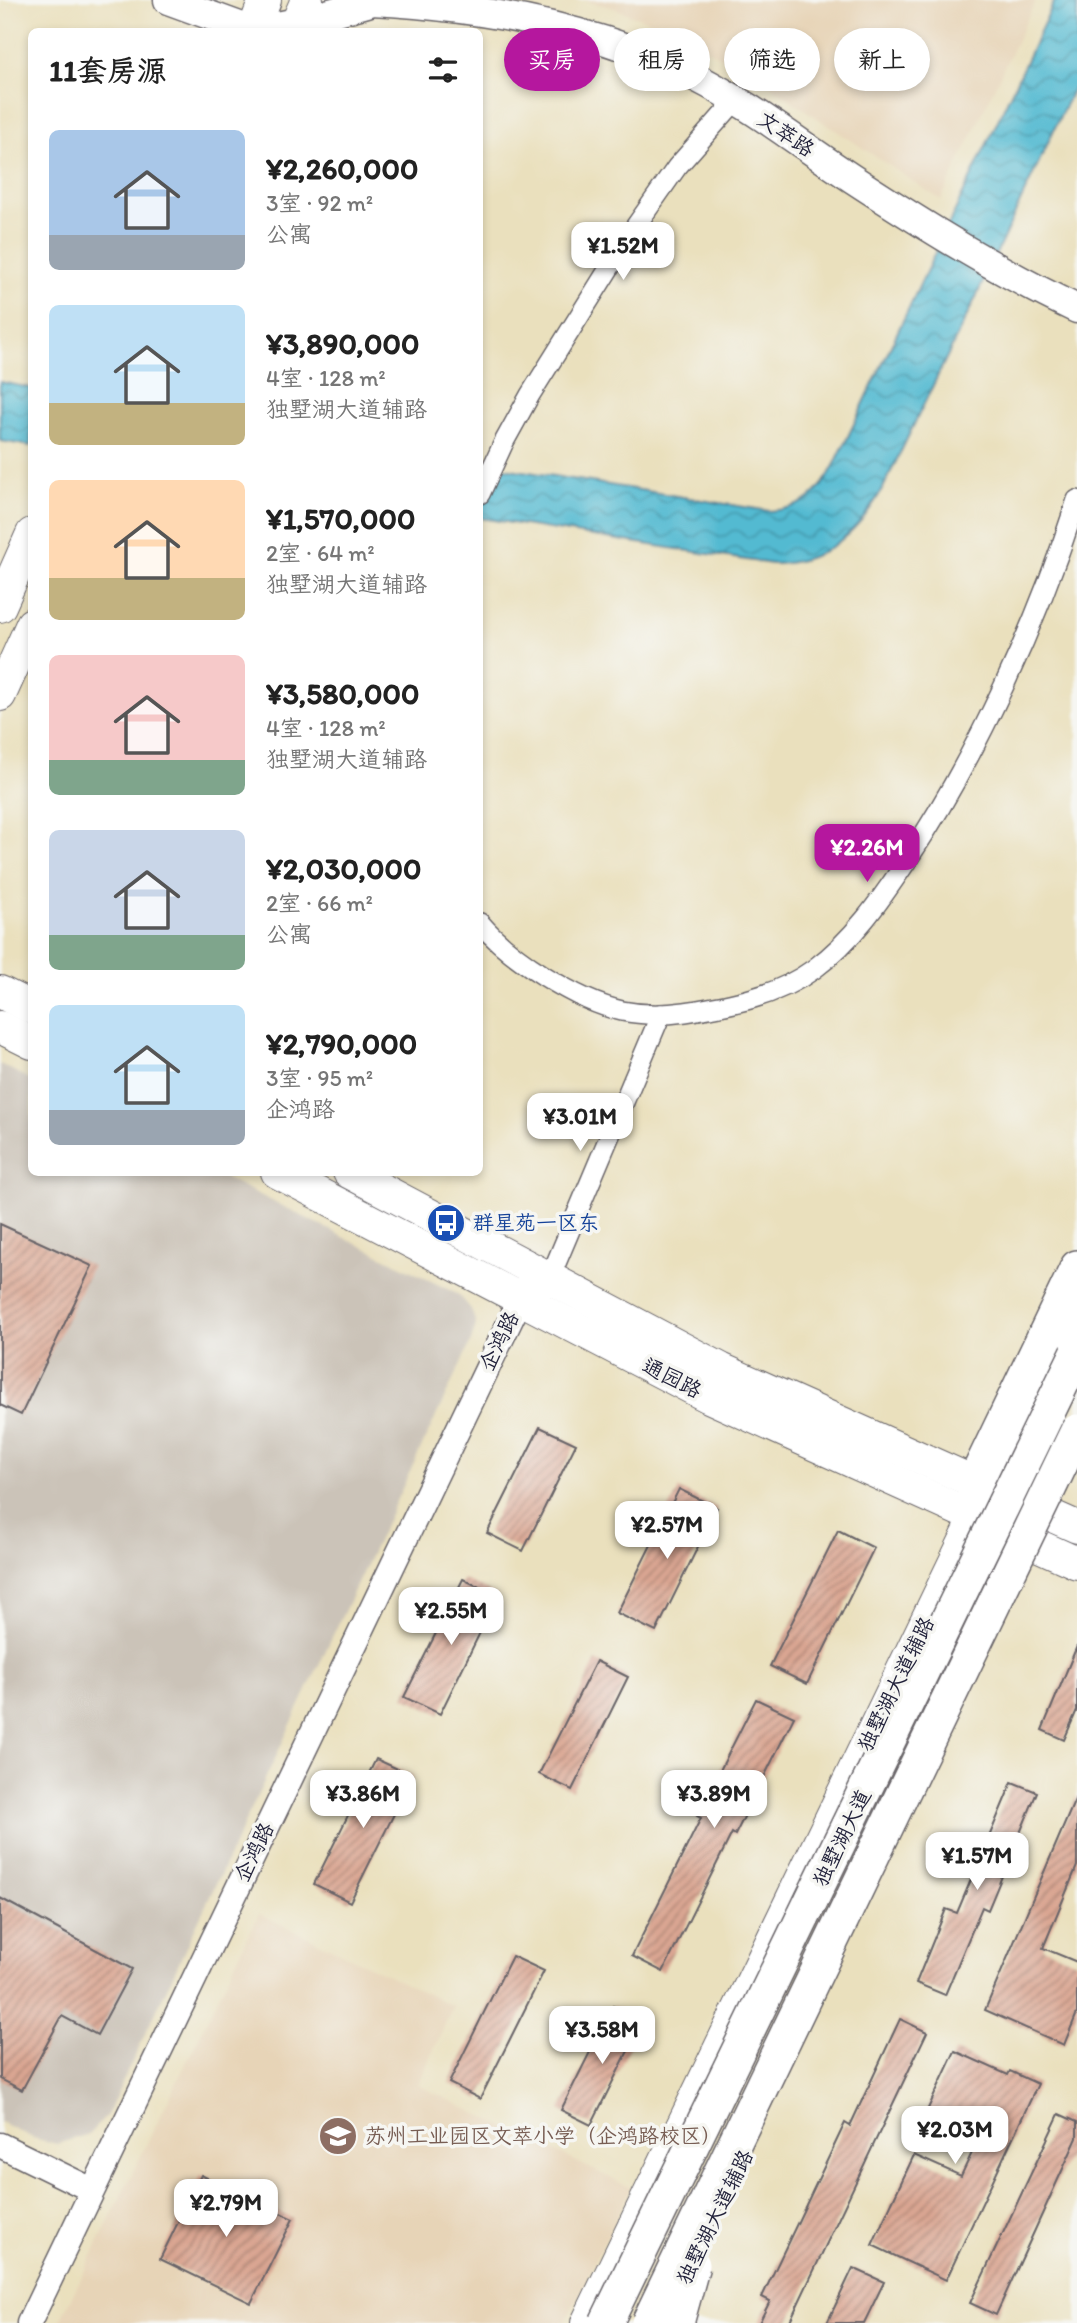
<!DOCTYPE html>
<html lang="zh">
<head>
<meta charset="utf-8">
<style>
  body { margin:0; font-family:Itim,"LXGW WenKai TC",sans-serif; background:#f6f6f6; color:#222; height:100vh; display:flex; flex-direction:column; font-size:26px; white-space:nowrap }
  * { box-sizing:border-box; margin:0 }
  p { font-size:23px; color:#767676 }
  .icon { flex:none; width:38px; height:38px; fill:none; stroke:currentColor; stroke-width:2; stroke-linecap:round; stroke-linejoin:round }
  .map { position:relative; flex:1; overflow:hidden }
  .sheet { position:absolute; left:28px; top:28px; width:455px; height:1148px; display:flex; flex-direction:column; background:#fff; border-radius:10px; box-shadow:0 4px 10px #0003 }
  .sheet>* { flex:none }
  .hud { position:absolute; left:504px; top:28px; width:467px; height:63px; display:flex; gap:14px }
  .price { position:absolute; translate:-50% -60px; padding:0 16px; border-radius:14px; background:#fff; color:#222; font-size:23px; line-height:46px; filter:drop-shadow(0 2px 4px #0008) }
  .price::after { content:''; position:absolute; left:50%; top:42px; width:21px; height:16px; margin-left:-10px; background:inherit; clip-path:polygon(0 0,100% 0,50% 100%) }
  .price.on { background:#b5179e; color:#fff }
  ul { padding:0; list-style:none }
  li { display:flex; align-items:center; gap:21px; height:175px; padding:0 21px }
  li span { display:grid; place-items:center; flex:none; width:196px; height:140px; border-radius:10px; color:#555 }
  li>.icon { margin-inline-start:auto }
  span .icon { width:84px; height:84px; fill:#fffc; stroke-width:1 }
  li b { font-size:30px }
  h2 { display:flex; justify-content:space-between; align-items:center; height:84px; padding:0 21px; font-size:30px }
  .tag { padding:0 24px; border-radius:32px; background:#fff; box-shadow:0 4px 10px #0003; font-size:24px; line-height:63px }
  .tag.on { background:#b5179e; color:#fff }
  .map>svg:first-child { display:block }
</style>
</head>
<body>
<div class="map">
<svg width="1077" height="2323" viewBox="0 0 1077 2323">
  <defs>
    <pattern id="water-waves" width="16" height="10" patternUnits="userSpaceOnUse" patternTransform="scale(1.75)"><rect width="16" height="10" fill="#53bad1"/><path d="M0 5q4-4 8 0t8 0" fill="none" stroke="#4497ab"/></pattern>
    <pattern id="building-hatch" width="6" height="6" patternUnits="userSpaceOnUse" patternTransform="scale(1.75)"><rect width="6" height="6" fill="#daa692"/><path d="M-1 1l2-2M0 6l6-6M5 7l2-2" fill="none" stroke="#b08778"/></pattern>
  </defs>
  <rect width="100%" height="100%" fill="#f6f6f2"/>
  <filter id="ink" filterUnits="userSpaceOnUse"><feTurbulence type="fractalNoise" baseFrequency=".0143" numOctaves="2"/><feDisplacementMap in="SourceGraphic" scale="14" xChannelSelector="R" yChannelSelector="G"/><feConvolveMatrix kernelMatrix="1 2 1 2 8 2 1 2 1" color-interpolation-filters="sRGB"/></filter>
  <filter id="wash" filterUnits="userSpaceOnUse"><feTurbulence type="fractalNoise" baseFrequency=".00686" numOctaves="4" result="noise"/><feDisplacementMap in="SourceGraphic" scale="28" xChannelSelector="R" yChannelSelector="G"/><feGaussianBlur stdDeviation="1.57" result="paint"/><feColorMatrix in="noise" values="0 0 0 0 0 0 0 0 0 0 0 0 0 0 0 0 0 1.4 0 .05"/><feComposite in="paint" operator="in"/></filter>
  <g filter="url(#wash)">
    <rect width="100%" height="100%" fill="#eae0bd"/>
    <g fill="#e7d4b7">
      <polygon points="582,0 1036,0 941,200 799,106 756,75 663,27 614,8"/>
      <polygon points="259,1914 453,2006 418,2085 631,2188 565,2323 59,2323"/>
    </g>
    <polygon fill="#cbc3b8" points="0,1064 31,1080 32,1172 216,1173 459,1295 471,1309 476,1324 470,1344 107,2115 89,2134 57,2144 33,2138 0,2122"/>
    <g fill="url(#water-waves)" stroke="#3a6e86" stroke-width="2">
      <path d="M 1055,0 L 1077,0 L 1077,80 L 976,297 L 883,488 C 859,531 824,564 772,564 L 480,518 L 480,464 L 769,511 C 805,508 819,495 835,464 Z"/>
      <polygon points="0,382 31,388 31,446 0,441"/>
    </g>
    <g id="blocks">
      <g fill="url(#building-hatch)">
        <polygon points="0,1224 92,1266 21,1415 0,1405"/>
        <polygon points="540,1427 576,1444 523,1551 487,1533"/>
        <polygon points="679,1489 717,1508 656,1632 617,1613"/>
        <polygon points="838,1530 874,1548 807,1684 770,1666"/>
        <polygon points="463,1579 498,1596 440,1714 404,1697"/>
        <polygon points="1077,1646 1077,1710 1064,1740 1042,1730"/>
        <polygon points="596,1661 628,1677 572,1790 539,1774"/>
        <polygon points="756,1699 794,1717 735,1835 732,1833 663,1972 632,1956 701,1818 697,1816"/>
        <polygon points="376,1759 413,1776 350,1902 314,1884"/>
        <polygon points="1012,1782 1037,1792 988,1910 982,1907 945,1995 916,1983 946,1909 957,1913"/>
        <polygon points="1077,1795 1077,1866 1043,1948 1077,1962 1077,2013 1064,2045 985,2010"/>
        <polygon points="0,1898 132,1969 97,2035 62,2016 22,2090 0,2079"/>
        <polygon points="512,1956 544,1971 480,2099 449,2083"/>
        <polygon points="613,2006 643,2021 591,2125 561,2110"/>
        <polygon points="900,2019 927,2032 789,2323 759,2323 770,2301 762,2297 845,2123 850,2126"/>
        <polygon points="955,2051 1008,2075 1010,2071 1038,2084 946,2280 872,2245 914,2155 961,2176 978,2140 925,2115"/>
        <polygon points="1059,2114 1077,2122 1077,2138 996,2315 970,2303"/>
        <polygon points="201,2175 293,2219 251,2303 160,2259"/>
        <polygon points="853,2268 884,2282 864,2323 827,2323"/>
      </g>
    </g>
  </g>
  <g filter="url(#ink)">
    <use href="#blocks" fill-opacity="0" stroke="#686468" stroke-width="2"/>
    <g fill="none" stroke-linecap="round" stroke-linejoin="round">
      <defs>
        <g id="minor">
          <polyline points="480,494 504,442 530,395 635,227 677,167 736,100"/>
          <path d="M 480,923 C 510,958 576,1001 622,1011 C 642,1015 664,1015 685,1012 C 730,1005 776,997 814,969 C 853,940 880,901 906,862 C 977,756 1038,621 1077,500"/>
          <polyline points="546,1287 661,1014"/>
        </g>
        <g id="tertiary">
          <polyline points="0,2145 92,2190"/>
          <polyline points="29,2323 535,1269"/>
        </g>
        <g id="secondary">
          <polyline points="168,0 253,31 297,22 367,3"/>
          <path d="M 348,0 C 467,4 590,24 697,78 C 752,106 801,145 853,179 C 925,226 999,272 1077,309"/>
        </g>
        <g id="primary">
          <polyline points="253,32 265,0"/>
          <polyline points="293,32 307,0"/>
          <polyline points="0,606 32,534"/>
          <polyline points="0,695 32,624"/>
          <polyline points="0,992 32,1008"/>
          <polyline points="0,1027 32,1043"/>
          <polyline points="277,1172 709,1397 1077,1563"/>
          <polyline points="349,1172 721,1369 974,1482"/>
          <polyline points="1014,1499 1077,1527"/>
          <polyline points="587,2323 1077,1309"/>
        </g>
        <polyline id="trunk" points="976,1519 974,1482 1077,1267"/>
      </defs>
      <use href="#minor" stroke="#686468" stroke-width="22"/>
      <use href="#tertiary" stroke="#686468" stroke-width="27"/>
      <use href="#secondary" stroke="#686468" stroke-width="31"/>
      <use href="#primary" stroke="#686468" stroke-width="34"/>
      <use href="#trunk" stroke="#686468" stroke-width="36"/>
      <use href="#minor" stroke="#fff" stroke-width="19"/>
      <use href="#tertiary" stroke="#fff" stroke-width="24"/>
      <use href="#secondary" stroke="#fff" stroke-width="28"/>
      <use href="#primary" stroke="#fff" stroke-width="32"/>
      <use href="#trunk" stroke="#fff" stroke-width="33"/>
      <defs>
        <g id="trunk-bridge">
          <polyline points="606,2323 1077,1353"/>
          <polyline points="648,2323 1077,1431"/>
          <polyline points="677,2323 693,2265"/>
        </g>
      </defs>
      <use href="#trunk-bridge" stroke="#686468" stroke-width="36" stroke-linecap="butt"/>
      <use href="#trunk-bridge" stroke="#fff" stroke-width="33"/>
    </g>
  </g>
  <defs>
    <symbol id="bus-disc" viewBox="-11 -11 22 22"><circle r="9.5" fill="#1a4fb4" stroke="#f6f6f2"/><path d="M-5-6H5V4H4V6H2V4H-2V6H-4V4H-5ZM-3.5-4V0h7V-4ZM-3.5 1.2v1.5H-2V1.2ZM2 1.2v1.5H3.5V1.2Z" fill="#fff"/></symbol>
    <symbol id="school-disc" viewBox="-11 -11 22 22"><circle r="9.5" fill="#8d6e63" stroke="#f6f6f2"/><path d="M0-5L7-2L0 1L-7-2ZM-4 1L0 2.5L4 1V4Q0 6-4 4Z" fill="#fff"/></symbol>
  </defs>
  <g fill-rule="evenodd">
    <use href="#bus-disc" x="424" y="1201" width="44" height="44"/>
    <use href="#school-disc" x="316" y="2114" width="44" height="44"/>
  </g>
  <g text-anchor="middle" stroke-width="7" stroke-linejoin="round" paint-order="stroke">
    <g font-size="21" fill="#22223b" stroke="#f6f6f2">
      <text transform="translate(786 134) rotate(34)" y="7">文萃路</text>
      <text transform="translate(499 1341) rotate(-64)" y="7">企鸿路</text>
      <text transform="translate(672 1378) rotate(27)" y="7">通园路</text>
      <text transform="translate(896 1684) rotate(-64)" y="7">独墅湖大道辅路</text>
      <text transform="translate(842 1838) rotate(-64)" y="7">独墅湖大道</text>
      <text transform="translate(254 1852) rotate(-64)" y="7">企鸿路</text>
      <text transform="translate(715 2217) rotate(-64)" y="7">独墅湖大道辅路</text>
    </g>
    <g font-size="21" fill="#164399" stroke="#f6f6f2" text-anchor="start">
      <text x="473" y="1230">群星苑一区东</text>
    </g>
    <g font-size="21" fill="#785e54" stroke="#f6f6f2" text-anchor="start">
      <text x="365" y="2143">苏州工业园区文萃小学（企鸿路校区）</text>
    </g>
  </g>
</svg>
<b class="price" style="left:623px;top:282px">¥1.52M</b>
<b class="price on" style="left:867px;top:884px">¥2.26M</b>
<b class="price" style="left:580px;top:1153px">¥3.01M</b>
<b class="price" style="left:667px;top:1561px">¥2.57M</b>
<b class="price" style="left:451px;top:1647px">¥2.55M</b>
<b class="price" style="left:363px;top:1830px">¥3.86M</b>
<b class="price" style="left:714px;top:1830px">¥3.89M</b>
<b class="price" style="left:977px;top:1892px">¥1.57M</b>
<b class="price" style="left:602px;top:2066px">¥3.58M</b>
<b class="price" style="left:955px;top:2166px">¥2.03M</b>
<b class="price" style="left:226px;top:2239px">¥2.79M</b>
<div class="hud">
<a class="tag on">买房</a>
<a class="tag">租房</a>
<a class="tag">筛选</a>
<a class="tag">新上</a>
</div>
<section class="sheet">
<h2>11套房源<svg class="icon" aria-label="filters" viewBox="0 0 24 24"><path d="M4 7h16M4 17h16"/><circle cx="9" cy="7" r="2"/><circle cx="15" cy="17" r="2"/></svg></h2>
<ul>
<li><span style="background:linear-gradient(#a9c7e8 75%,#9aa5b1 0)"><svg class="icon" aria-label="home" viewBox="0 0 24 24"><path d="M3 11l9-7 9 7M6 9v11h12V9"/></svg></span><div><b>¥2,260,000</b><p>3室 · 92 m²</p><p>公寓</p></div></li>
<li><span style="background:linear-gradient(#bfe0f5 70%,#c2b280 0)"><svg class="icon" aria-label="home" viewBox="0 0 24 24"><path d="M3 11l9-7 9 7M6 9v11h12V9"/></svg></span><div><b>¥3,890,000</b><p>4室 · 128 m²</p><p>独墅湖大道辅路</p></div></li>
<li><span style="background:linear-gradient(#ffd9b3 70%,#c2b280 0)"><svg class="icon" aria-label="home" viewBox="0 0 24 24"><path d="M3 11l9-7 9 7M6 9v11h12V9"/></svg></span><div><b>¥1,570,000</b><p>2室 · 64 m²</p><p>独墅湖大道辅路</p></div></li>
<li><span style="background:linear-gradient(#f6c9c9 75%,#7fa58c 0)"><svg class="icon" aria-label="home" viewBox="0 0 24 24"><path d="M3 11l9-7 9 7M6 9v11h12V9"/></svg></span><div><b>¥3,580,000</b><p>4室 · 128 m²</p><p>独墅湖大道辅路</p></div></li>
<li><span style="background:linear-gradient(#c9d6e8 75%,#7fa58c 0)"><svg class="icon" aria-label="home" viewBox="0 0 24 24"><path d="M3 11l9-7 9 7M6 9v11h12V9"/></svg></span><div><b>¥2,030,000</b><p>2室 · 66 m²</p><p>公寓</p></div></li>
<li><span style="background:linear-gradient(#bfe0f5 75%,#9aa5b1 0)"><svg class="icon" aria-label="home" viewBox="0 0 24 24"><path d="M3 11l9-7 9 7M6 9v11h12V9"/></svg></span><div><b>¥2,790,000</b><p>3室 · 95 m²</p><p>企鸿路</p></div></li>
</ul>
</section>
</div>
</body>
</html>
